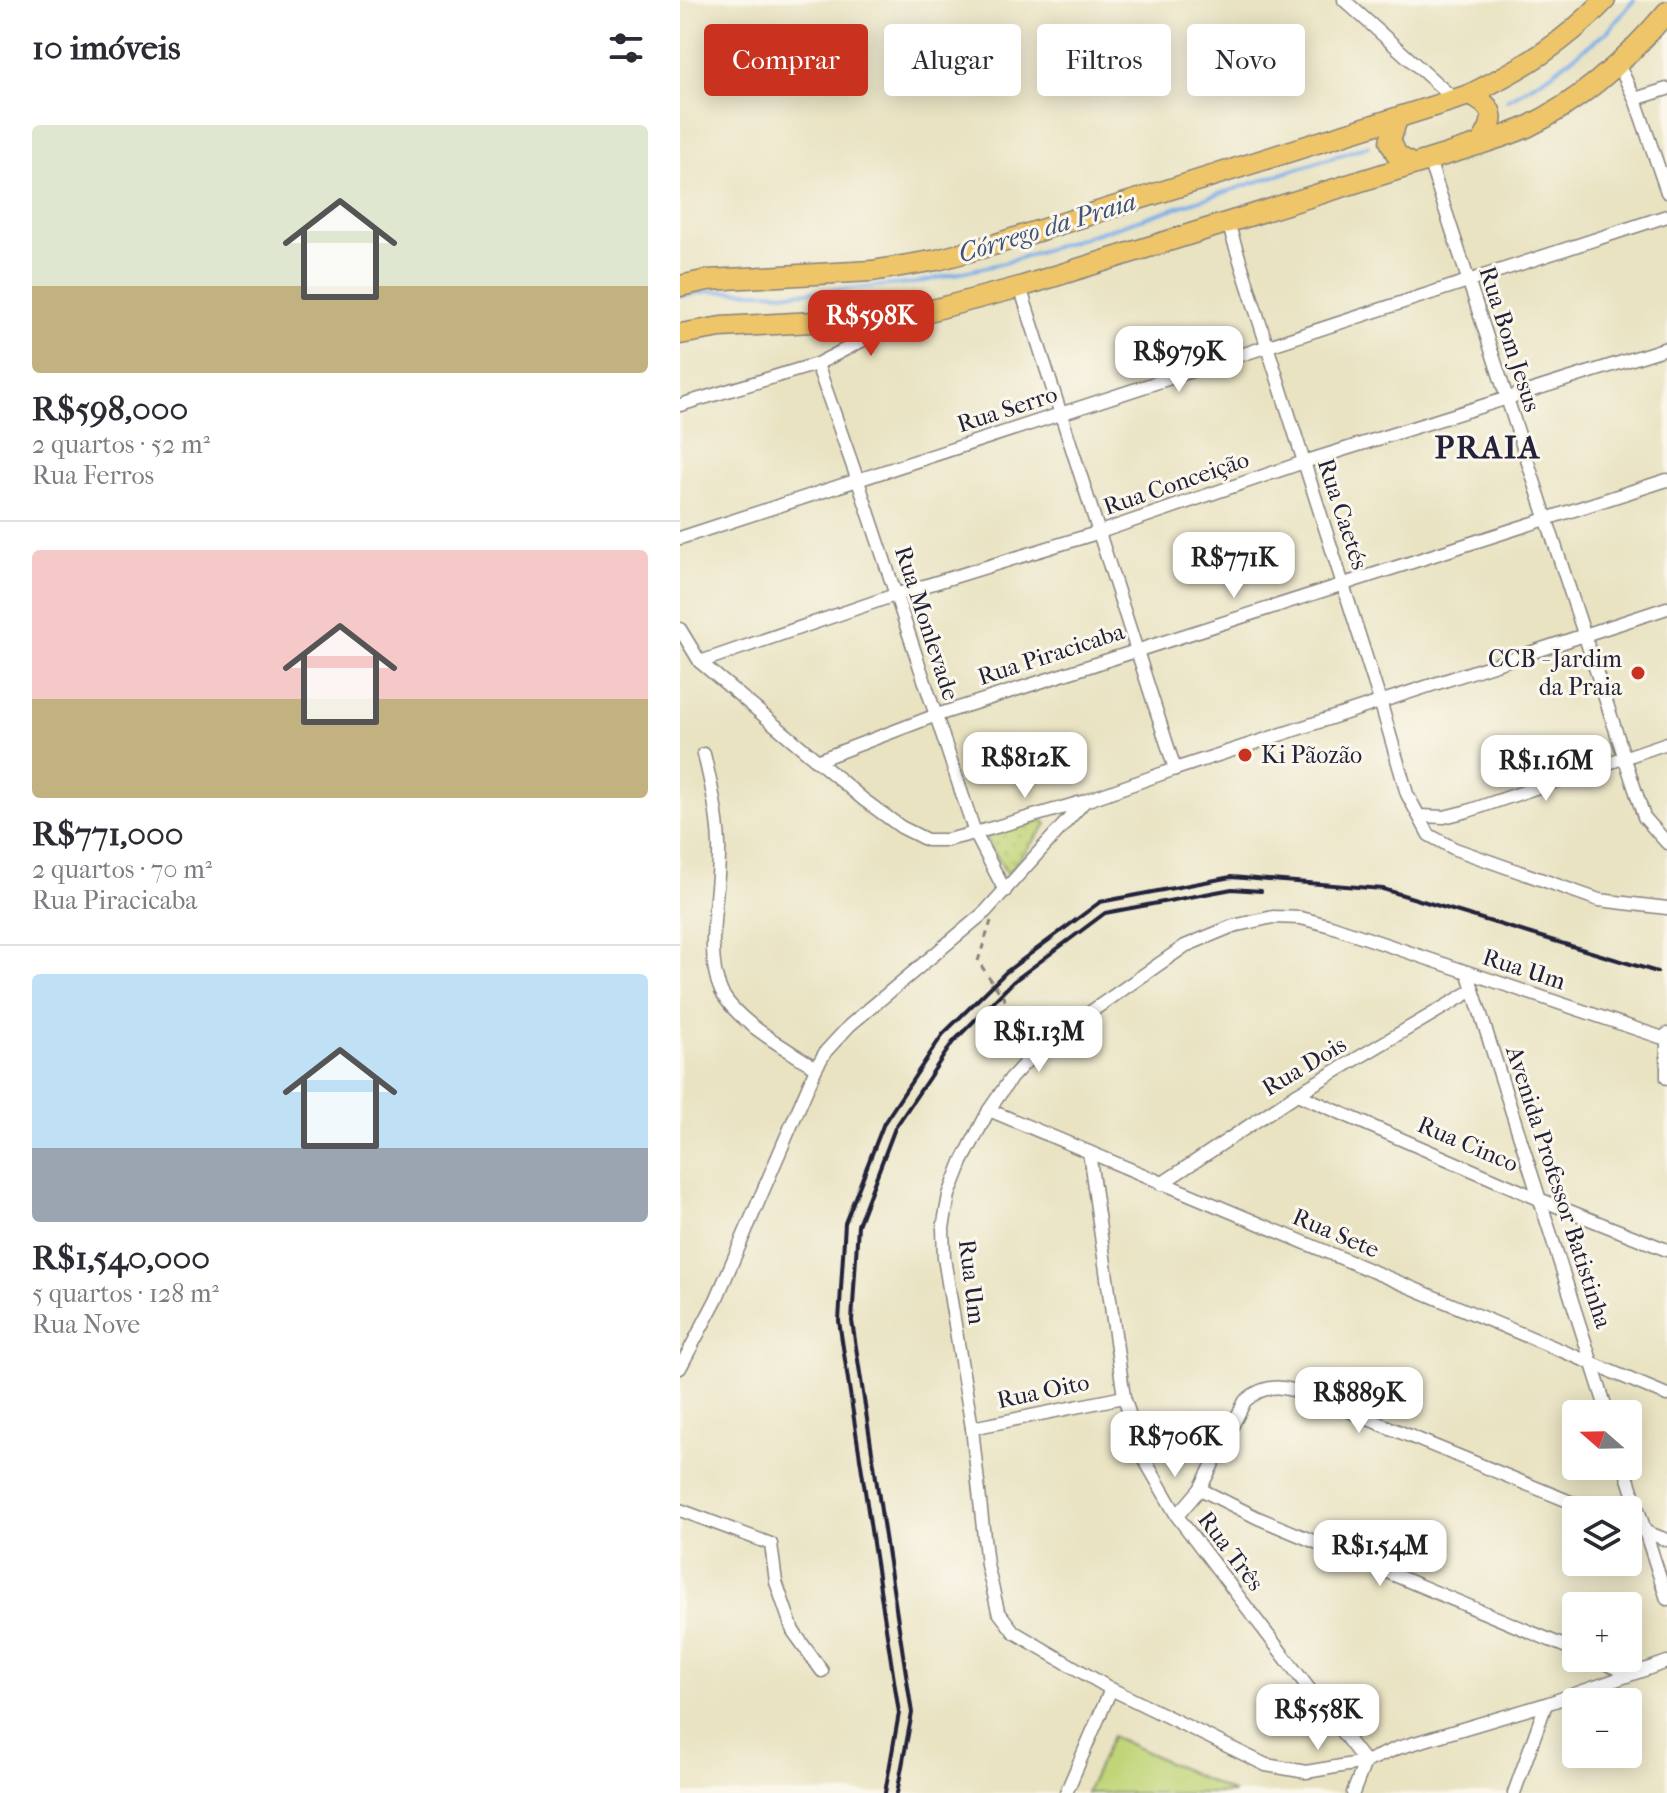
<!DOCTYPE html>
<html lang="pt">
<head>
<meta charset="utf-8">
<style>
  body { margin:0; font-family:"IM FELL French Canon",serif; background:#f7f7f7; color:#2b2b33; height:100vh; display:flex; flex-direction:column; font-size:30px; white-space:nowrap }
  * { box-sizing:border-box; margin:0 }
  p { font-size:26px; color:#7c7c81 }
  .icon { flex:none; width:44px; height:44px; fill:none; stroke:currentColor; stroke-width:2; stroke-linecap:round; stroke-linejoin:round }
  .map { position:relative; flex:1; overflow:hidden }
  .panel { display:flex; flex-direction:column; background:#fff; width:680px }
  .panel>* { flex:none }
  .guide { position:absolute; left:24px; top:24px; width:760px; height:72px; display:flex; gap:16px }
  .needle { width:52px; rotate:290deg }
  .buttons { position:absolute; left:882px; top:1400px; display:grid; gap:16px }
  .buttons a { display:grid; place-items:center; width:80px; height:80px; border-radius:8px; background:#fff; box-shadow:0 4px 20px #0003; font-size:40px }
  .price { position:absolute; translate:-50% -68px; padding:0 18px; border-radius:16px; background:#fff; color:#222; font-size:26px; line-height:52px; filter:drop-shadow(0 2px 4px #0008) }
  .price::after { content:''; position:absolute; left:50%; top:48px; width:24px; height:18px; margin-left:-12px; background:inherit; clip-path:polygon(0 0,100% 0,50% 100%) }
  .price.current { background:#c8321e; color:#fff }
  ul { padding:0; list-style:none }
  li { display:grid; align-content:center; gap:16px; height:424px; padding:0 32px }
  li+li { border-top:2px solid #e1e1e2 }
  li span { display:grid; place-items:center; height:248px; border-radius:8px; color:#555 }
  li>.icon { margin-inline-start:auto }
  span .icon { width:144px; height:144px; fill:#fffc; stroke-width:1 }
  li b { font-size:34px }
  h2 { display:flex; justify-content:space-between; align-items:center; height:96px; padding:0 32px; font-size:34px }
  .chip { padding:0 28px; border-radius:8px; background:#fff; box-shadow:0 4px 20px #0003; font-size:28px; line-height:72px }
  .chip.current { background:#c8321e; color:#fff }
  main { display:flex; flex:1; min-height:0 }
  .map>svg:first-child { display:block }
</style>
</head>
<body>
<main>
<section class="panel">
<h2>10 imóveis<svg class="icon" aria-label="filters" viewBox="0 0 24 24"><path d="M4 7h16M4 17h16"/><circle cx="9" cy="7" r="2"/><circle cx="15" cy="17" r="2"/></svg></h2>
<ul>
<li><span style="background:linear-gradient(#dfe7d0 65%,#c2b280 0)"><svg class="icon" aria-label="home" viewBox="0 0 24 24"><path d="M3 11l9-7 9 7M6 9v11h12V9"/></svg></span><div><b>R$598,000</b><p>2 quartos · 52 m²</p><p>Rua Ferros</p></div></li>
<li><span style="background:linear-gradient(#f6c9c9 60%,#c2b280 0)"><svg class="icon" aria-label="home" viewBox="0 0 24 24"><path d="M3 11l9-7 9 7M6 9v11h12V9"/></svg></span><div><b>R$771,000</b><p>2 quartos · 70 m²</p><p>Rua Piracicaba</p></div></li>
<li><span style="background:linear-gradient(#bfe0f5 70%,#9aa5b1 0)"><svg class="icon" aria-label="home" viewBox="0 0 24 24"><path d="M3 11l9-7 9 7M6 9v11h12V9"/></svg></span><div><b>R$1,540,000</b><p>5 quartos · 128 m²</p><p>Rua Nove</p></div></li>
</ul>
</section>
<div class="map">
<svg width="987" height="1793" viewBox="0 0 987 1793">
  <defs>
    <pattern id="park-dots" width="8" height="8" patternUnits="userSpaceOnUse" patternTransform="scale(2)"><rect width="8" height="8" fill="#c0d578"/><path d="M2 2h.1M6 6h.1" fill="none" stroke="#a5b769" stroke-width="1.8" stroke-linecap="round"/></pattern>
  </defs>
  <rect width="100%" height="100%" fill="#fbf7ec"/>
  <filter id="ink" filterUnits="userSpaceOnUse"><feTurbulence type="fractalNoise" baseFrequency=".0125" numOctaves="2"/><feDisplacementMap in="SourceGraphic" scale="16" xChannelSelector="R" yChannelSelector="G"/><feConvolveMatrix kernelMatrix="1 2 1 2 8 2 1 2 1" color-interpolation-filters="sRGB"/></filter>
  <filter id="wash" filterUnits="userSpaceOnUse"><feTurbulence type="fractalNoise" baseFrequency=".006" numOctaves="4" result="noise"/><feDisplacementMap in="SourceGraphic" scale="32" xChannelSelector="R" yChannelSelector="G"/><feGaussianBlur stdDeviation="1.8" result="paint"/><feColorMatrix in="noise" values="0 0 0 0 0 0 0 0 0 0 0 0 0 0 0 0 0 1.4 0 .05"/><feComposite in="paint" operator="in"/></filter>
  <g filter="url(#wash)">
    <rect width="100%" height="100%" fill="#e9e3c2"/>
    <polygon fill="url(#park-dots)" stroke="#717c5a" stroke-width="2" points="363,820 367,824 327,874 305,836"/>
    <polygon fill="#c0d578" stroke="#717c5a" stroke-width="2" points="432,1736 554,1793 406,1793"/>
    <g fill="none" stroke-linecap="round" stroke-linejoin="round">
      <g stroke="#7caee8" stroke-width="4">
        <polyline points="827,100 869,75 929,30 954,0"/>
        <polyline points="0,296 31,291 113,293 236,283 324,263 688,146"/>
      </g>
    </g>
  </g>
  <g filter="url(#ink)">
    <g fill="none" stroke-linecap="round" stroke-linejoin="round">
      <defs>
        <g id="minor">
          <polyline points="664,0 775,100"/>
          <polyline points="938,64 955,99 987,192"/>
          <polyline points="955,99 987,89"/>
          <polyline points="749,160 964,817 987,843"/>
          <polyline points="548,223 701,704 727,794 749,835 775,849 919,900 987,908"/>
          <polyline points="340,287 495,769"/>
          <polyline points="137,364 178,481 295,833 325,891"/>
          <polyline points="0,405 137,364 220,321"/>
          <polyline points="0,538 987,216"/>
          <polyline points="0,629 20,662 184,800 221,827 247,840 267,840 295,833 402,802"/>
          <polyline points="20,662 215,595 420,532 624,462 987,348"/>
          <path d="M 24,754 C 31,784 38,814 39,845 C 41,889 23,952 41,991 C 56,1022 109,1050 136,1068"/>
          <polyline points="136,761 254,716 987,480"/>
          <polyline points="741,816 764,817 788,811 987,743"/>
          <polyline points="788,974 928,1414"/>
          <polyline points="987,1034 987,1078"/>
          <polyline points="617,1094 859,1199 987,1250"/>
          <polyline points="309,1110 987,1395"/>
          <polyline points="409,1152 444,1397 463,1457 497,1516 685,1762 673,1793"/>
          <polyline points="481,1184 617,1094 793,990"/>
          <polyline points="0,1368 36,1300 136,1068 146,1051 170,1025 305,912 405,801 495,769 987,608"/>
          <polyline points="292,1428 444,1397"/>
          <polyline points="944,1466 987,1599"/>
          <polyline points="520,1489 578,1518 896,1651"/>
          <polyline points="0,1510 91,1544 96,1582 113,1631 142,1671"/>
          <path d="M 497,1516 L 520,1489 L 565,1401 C 592,1377 612,1390 642,1400 L 910,1510"/>
          <polyline points="948,1525 987,1540"/>
          <polyline points="913,1658 951,1674"/>
          <polyline points="431,1689 334,1632 318,1611 307,1565 292,1428 264,1258 263,1228 269,1195 282,1162 309,1110 331,1078 359,1048 505,946 553,926 593,917 621,918 651,926 986,1039"/>
          <polyline points="386,1793 431,1689 586,1765 626,1772 685,1762 718,1748 866,1704 987,1662"/>
          <polyline points="834,1793 866,1704"/>
        </g>
        <g id="primary">
          <path d="M 789,95 C 818,107 816,122 800,144"/>
          <polyline points="717,119 710,141 717,155 731,164"/>
          <path d="M 0,286 L 28,280 L 192,271 L 257,260 L 313,245 L 789,95 C 845,66 881,46 925,0"/>
          <path d="M 0,334 L 41,327 L 226,317 L 340,287 L 800,144 C 815,139 832,134 847,127 C 901,101 949,57 987,12"/>
        </g>
      </defs>
      <use href="#minor" stroke="#86827e" stroke-width="15"/>
      <use href="#primary" stroke="#86827e" stroke-width="23"/>
      <use href="#minor" stroke="#fff" stroke-width="12"/>
      <use href="#primary" stroke="#eec569" stroke-width="20"/>
      <g stroke="#22223b" stroke-width="4">
        <polyline points="205,1793 219,1713 159,1321 165,1223 204,1123 263,1034 326,972 420,902 551,877 703,889 977,972"/>
        <polyline points="217,1793 232,1713 172,1321 178,1225 215,1128 273,1042 334,981 425,913 552,889 581,891"/>
      </g>
      <polyline stroke="#86827e" stroke-width="3" stroke-dasharray="6 6" stroke-linecap="butt" points="311,921 298,961 350,1036"/>
    </g>
  </g>
  <g fill="#c8321e" stroke="#fbf7ec" stroke-width="3">
    <circle cx="958" cy="673" r="8"/>
    <circle cx="565" cy="755" r="8"/>
  </g>
  <g text-anchor="middle" stroke-width="6" stroke-linejoin="round" paint-order="stroke">
    <g font-size="24" fill="#22223b" stroke="#fbf7ec">
      <text transform="translate(830 339) rotate(72)" y="8">Rua Bom Jesus</text>
      <text transform="translate(327 409) rotate(-18)" y="8">Rua Serro</text>
      <text transform="translate(496 483) rotate(-19)" y="8">Rua Conceição</text>
      <text transform="translate(663 514) rotate(72)" y="8">Rua Caetés</text>
      <text transform="translate(247 623) rotate(72)" y="8">Rua Monlevade</text>
      <text transform="translate(371 654) rotate(-18)" y="8">Rua Piracicaba</text>
      <text transform="translate(844 969) rotate(18)" y="8">Rua Um</text>
      <text transform="translate(624 1066) rotate(-31)" y="8">Rua Dois</text>
      <text transform="translate(788 1144) rotate(23)" y="8">Rua Cinco</text>
      <text transform="translate(879 1187) rotate(72)" y="8">Avenida Professor Batistinha</text>
      <text transform="translate(656 1233) rotate(23)" y="8">Rua Sete</text>
      <text transform="translate(292 1282) rotate(83)" y="8">Rua Um</text>
      <text transform="translate(363 1391) rotate(-12)" y="8">Rua Oito</text>
      <text transform="translate(551 1551) rotate(53)" y="8">Rua Três</text>
    </g>
    <g font-size="24" fill="#22223b" stroke="#fbf7ec" text-anchor="end">
      <text x="942" y="667">CCB - Jardim<tspan x="942" dy="28">da Praia</tspan></text>
      <text x="581" y="763" text-anchor="start">Ki Pãozão</text>
    </g>
    <g font-size="26" font-style="italic" fill="#425378" stroke="#fbf7ec">
      <text transform="translate(367 227) rotate(-17)" y="9">Córrego da Praia</text>
    </g>
    <g font-size="32" font-weight="bold" letter-spacing="2" fill="#22223b" stroke="#fbf7ec">
      <text x="808" y="458">PRAIA</text>
    </g>
  </g>
</svg>
<div class="buttons">
<a><svg class="needle" viewBox="-14 -14 28 28"><path d="M0-13l5 13h-10z" fill="#e53935"/><path d="M0 13l5-13h-10z" fill="#7c7c81"/></svg></a>
<a><svg class="icon" aria-label="layers" viewBox="0 0 24 24"><path d="M12 4l9 5-9 5-9-5zM3 14l9 5 9-5"/></svg></a>
<a>+</a>
<a>−</a>
</div>
<b class="price current" style="left:191px;top:358px">R$598K</b>
<b class="price" style="left:499px;top:394px">R$979K</b>
<b class="price" style="left:554px;top:600px">R$771K</b>
<b class="price" style="left:345px;top:800px">R$812K</b>
<b class="price" style="left:866px;top:803px">R$1.16M</b>
<b class="price" style="left:359px;top:1074px">R$1.13M</b>
<b class="price" style="left:679px;top:1435px">R$889K</b>
<b class="price" style="left:495px;top:1479px">R$706K</b>
<b class="price" style="left:700px;top:1588px">R$1.54M</b>
<b class="price" style="left:638px;top:1752px">R$558K</b>
<div class="guide">
<a class="chip current">Comprar</a>
<a class="chip">Alugar</a>
<a class="chip">Filtros</a>
<a class="chip">Novo</a>
</div>
</div>
</main>
</body>
</html>
